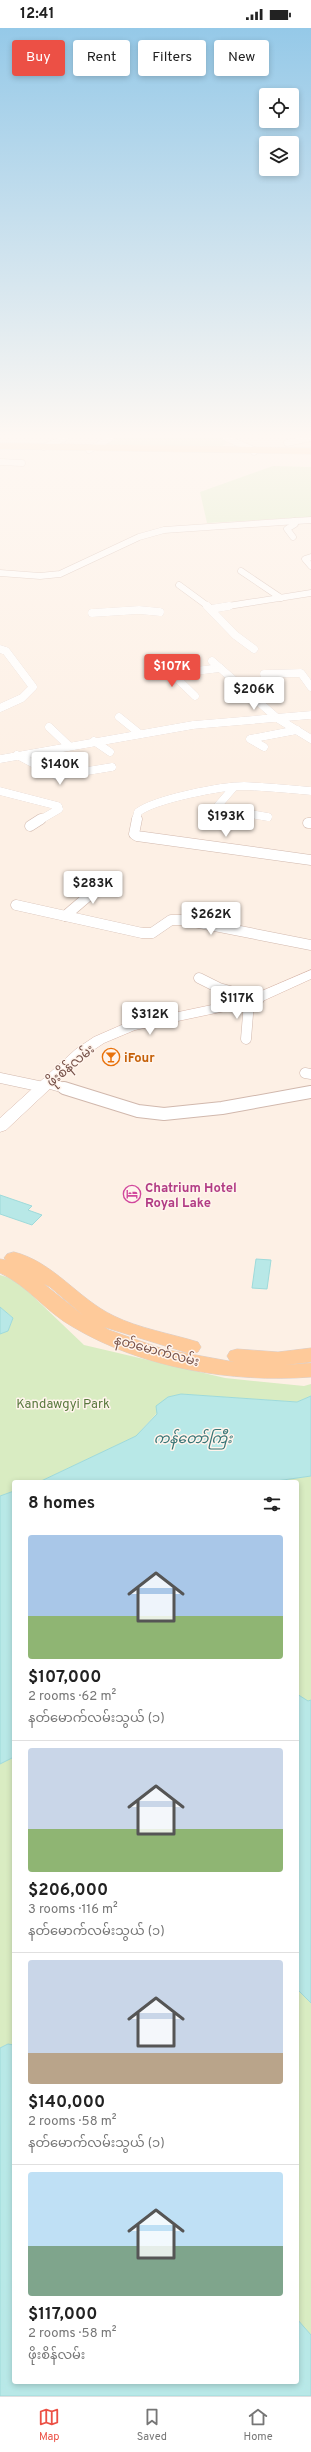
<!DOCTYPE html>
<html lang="en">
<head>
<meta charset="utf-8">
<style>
  body { margin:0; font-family:Overpass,"Noto Sans Myanmar",sans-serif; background:#f2f2f2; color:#222; height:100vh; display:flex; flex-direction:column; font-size:15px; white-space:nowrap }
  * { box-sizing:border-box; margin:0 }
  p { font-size:13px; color:#767676 }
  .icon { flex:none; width:22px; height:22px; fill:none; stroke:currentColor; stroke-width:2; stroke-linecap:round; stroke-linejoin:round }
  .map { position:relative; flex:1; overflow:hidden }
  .sheet { position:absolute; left:12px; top:1452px; width:287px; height:904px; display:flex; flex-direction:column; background:#fff; border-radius:4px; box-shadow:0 2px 6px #0003 }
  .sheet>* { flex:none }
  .banner { position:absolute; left:12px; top:12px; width:287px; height:36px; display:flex; gap:8px }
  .buttons { position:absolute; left:259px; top:60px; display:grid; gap:8px }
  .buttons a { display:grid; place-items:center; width:40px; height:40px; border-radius:4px; background:#fff; box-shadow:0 2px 6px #0003; font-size:20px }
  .price { position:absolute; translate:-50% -34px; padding:0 9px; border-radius:4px; background:#fff; color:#222; font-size:13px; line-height:26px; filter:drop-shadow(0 1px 2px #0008) }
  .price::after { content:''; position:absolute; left:50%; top:24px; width:12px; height:9px; margin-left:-6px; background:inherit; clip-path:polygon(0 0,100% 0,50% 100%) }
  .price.selected { background:#ec5045; color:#fff }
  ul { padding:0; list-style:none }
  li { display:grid; align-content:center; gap:8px; height:212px; padding:0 16px }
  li+li { border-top:1px solid #e0e0e0 }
  li span { display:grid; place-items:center; height:124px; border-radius:4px; color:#555 }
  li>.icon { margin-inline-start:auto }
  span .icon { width:72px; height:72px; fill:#fffc; stroke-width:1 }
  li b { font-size:17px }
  h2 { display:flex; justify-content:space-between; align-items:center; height:48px; padding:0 16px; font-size:17px }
  .pill { padding:0 14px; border-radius:4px; background:#fff; box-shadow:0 2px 6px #0003; font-size:14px; line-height:36px }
  .pill.selected { background:#ec5045; color:#fff }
  .status { display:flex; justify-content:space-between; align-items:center; height:28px; padding:0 20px; background:#fff; direction:ltr }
  .status svg { height:11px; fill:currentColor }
  .menu { display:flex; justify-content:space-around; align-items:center; height:56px; border-top:1px solid #e0e0e0; background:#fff; font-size:11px; color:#767676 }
  .menu a { display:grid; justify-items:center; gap:2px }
  .menu .selected { color:#ec5045 }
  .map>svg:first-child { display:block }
</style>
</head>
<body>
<div class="status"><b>12:41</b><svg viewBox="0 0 49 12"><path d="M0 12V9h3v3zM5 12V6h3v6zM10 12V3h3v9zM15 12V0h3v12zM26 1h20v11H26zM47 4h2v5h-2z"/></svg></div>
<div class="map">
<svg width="311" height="2368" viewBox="0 0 311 2368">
  <rect width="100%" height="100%" fill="#fdf0e5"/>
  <g fill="#d9ecc2">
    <polygon points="118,410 223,410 232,413 220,419 103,417"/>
    <polygon points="273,438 311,439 311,489 207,495 200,464"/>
    <polygon points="0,1247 16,1252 84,1317 225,1350 304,1358 311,1356 311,1368 297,1374 181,1366 168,1369 157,1385 136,1408 41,1453 14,1454 14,1463 0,1468 0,1306 8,1303 13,1290 0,1279"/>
    <polygon points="311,1448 311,1672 308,1674 297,1666 297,1454 269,1454"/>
    <polygon points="14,1729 14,2017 8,2016 0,2020 0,1736"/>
    <polygon points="297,1961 311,1975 311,2307 297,2291"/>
  </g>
  <g fill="#b8e8e7" stroke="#9edada">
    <polygon points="0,1167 32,1178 28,1182 42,1187 32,1197 0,1186"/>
    <polygon points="256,1231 271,1232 267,1261 252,1260"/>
    <polygon points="0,1279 13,1290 8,1303 0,1306"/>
    <polygon points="181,1366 297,1374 311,1368 311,1448 269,1454 39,1454 136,1408 157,1386 156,1378 168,1369"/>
    <polygon points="14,1463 14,1729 0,1736 0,1468"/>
    <polygon points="297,1666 308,1673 311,1672 311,1975 297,1961"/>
    <polygon points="8,2016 14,2017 14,2354 297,2354 297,2291 311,2307 311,2368 0,2368 0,2020"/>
  </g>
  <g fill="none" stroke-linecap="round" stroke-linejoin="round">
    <defs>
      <g id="minor-far3">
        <polyline points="226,410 254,422 254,424"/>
        <polyline points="287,415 311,410"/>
        <polyline points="44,419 65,410"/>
        <polyline points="89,422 111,410"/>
        <polyline points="0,434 22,435"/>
        <polyline points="293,509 287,501 295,496 294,493"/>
        <polyline points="311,529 305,531 311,538"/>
        <polyline points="241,543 281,570"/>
        <polyline points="0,545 40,548 60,546 139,509 164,502 311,492"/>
        <polyline points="179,557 209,579"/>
        <polyline points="222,579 311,565"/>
      </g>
      <g id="minor-far2">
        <polyline points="207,578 235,607 254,621"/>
        <polyline points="211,581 229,578"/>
        <polyline points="92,585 139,582 160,584"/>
        <polyline points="0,621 6,623 33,659 22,670 0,680"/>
        <polyline points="212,633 277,690 311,711"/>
        <polyline points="163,637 195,668"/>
        <polyline points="171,646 220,640"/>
        <polyline points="264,646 301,645 311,659"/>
        <polyline points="119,689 140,706"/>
        <polyline points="49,699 69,718"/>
        <polyline points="94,713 110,724"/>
        <polyline points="264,719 250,711 297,702"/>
        <polyline points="17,727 57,748 112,739"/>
        <polyline points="0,731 193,697 311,687"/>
        <polyline points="234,759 216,780 268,789"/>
        <polyline points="0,763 58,778 59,781 40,792"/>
        <path d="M 136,792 L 138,784 C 156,771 221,758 244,758 C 266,759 289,761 311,763"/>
      </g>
      <g id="minor-far1">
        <polyline points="137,791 134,806 137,808 311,832"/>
        <polyline points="308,795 311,795"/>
        <polyline points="30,798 41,791"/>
        <polyline points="16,877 142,905 152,905 171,892 184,892 311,917"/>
        <polyline points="65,888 92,865 115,856"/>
        <polyline points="199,950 219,960 259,971"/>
        <polyline points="246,1011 249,974"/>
        <polyline points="305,1045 311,1046"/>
        <polyline points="0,1050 43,1059"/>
        <polyline points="47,1055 68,1061"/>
      </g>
      <polyline id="minor" points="64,1060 138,1083 164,1086 222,1080 311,1064"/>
      <polygon id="secondary" points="311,942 311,951 254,977 135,1002 104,1015 86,1027 6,1102 0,1104 0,1090 76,1021 94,1009 126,995 245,970"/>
      <g id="primary">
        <polygon points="0,415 311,420 311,426 0,421"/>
        <path d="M 14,1224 C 54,1234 78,1271 114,1288 C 138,1300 172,1306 198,1314 L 201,1319 L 198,1324 L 191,1326 L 104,1299 L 109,1302 L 163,1321 L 234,1334 L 230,1333 L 227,1328 L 230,1323 L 237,1321 L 278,1324 L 311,1320 L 311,1334 L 285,1337 L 311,1335 L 311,1349 C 232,1355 142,1340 73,1299 C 46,1284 28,1258 0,1245 L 0,1231 L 6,1232 L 4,1230 L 7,1226 ZM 44,1256 L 50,1259 L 84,1288 Z"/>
      </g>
    </defs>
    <use href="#minor-far3" stroke="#d1b8ad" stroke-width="7"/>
    <use href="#minor-far2" stroke="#d1b8ad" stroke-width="8"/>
    <use href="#minor-far1" stroke="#d1b8ad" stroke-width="11"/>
    <use href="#minor" stroke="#d1b8ad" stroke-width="14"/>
    <use href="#secondary" stroke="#d8b8ac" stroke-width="1"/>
    <use href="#primary" stroke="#d9cfcc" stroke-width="1"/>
    <use href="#minor-far3" stroke="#fff" stroke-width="6"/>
    <use href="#minor-far2" stroke="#fff" stroke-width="8"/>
    <use href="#minor-far1" stroke="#fff" stroke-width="10"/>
    <use href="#minor" stroke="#fff" stroke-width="12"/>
    <use href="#secondary" fill="#fff" fill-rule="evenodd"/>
    <use href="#primary" fill="#feca9a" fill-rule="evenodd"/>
  </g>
  <linearGradient id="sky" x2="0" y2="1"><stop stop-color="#95c9e8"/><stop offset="0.55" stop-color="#fef8f3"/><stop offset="1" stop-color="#fef8f3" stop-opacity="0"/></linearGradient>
  <rect width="311" height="741" fill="url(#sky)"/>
  <defs>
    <symbol id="bar-ring" viewBox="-11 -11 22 22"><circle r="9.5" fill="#fff4ec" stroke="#e8710a" stroke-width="1.5"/><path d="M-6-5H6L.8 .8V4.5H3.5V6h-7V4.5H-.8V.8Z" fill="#e8710a"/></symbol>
    <symbol id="hotel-ring" viewBox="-11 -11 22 22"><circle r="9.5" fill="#fff4ec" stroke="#d1479c" stroke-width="1.5"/><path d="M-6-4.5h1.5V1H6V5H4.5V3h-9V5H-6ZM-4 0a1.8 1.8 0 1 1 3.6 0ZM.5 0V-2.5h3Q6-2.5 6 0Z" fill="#d1479c"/></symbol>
  </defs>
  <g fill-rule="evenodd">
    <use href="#bar-ring" x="101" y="1019" width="20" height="20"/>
    <use href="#hotel-ring" x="122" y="1156" width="20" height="20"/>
  </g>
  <g text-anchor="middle" stroke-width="3" stroke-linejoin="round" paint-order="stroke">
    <g font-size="13" font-weight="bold" fill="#c56008" stroke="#fff4ec" text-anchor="start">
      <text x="124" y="1034">iFour</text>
    </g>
    <g font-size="13" fill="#775249" stroke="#fff4ec">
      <text transform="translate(70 1037) rotate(-40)" y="5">ဖိုးစိန်လမ်း</text>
      <text transform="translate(157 1322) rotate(15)" y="5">နတ်မောက်လမ်း</text>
    </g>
    <g font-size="13" font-weight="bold" fill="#b23c85" stroke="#fff4ec" text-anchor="start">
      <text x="145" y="1164">Chatrium Hotel<tspan x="145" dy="15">Royal Lake</tspan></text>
    </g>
    <g font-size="13" fill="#58783d" stroke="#fff4ec">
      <text x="63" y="1380">Kandawgyi Park</text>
    </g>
    <g font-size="14" font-style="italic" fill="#387576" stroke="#fff4ec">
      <text x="193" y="1415">ကန်တော်ကြီး</text>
    </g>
  </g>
</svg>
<div class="buttons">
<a><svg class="icon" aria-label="locate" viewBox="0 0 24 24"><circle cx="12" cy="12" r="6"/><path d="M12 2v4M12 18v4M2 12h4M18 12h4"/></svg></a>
<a><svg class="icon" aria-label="layers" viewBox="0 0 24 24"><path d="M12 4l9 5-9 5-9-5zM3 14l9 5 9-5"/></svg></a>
</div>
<b class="price selected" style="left:172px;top:660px">$107K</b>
<b class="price" style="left:254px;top:683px">$206K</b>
<b class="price" style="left:60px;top:758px">$140K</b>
<b class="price" style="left:226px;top:810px">$193K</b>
<b class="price" style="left:93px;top:877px">$283K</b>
<b class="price" style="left:211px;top:908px">$262K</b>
<b class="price" style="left:237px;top:992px">$117K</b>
<b class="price" style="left:150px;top:1008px">$312K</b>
<div class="banner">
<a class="pill selected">Buy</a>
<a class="pill">Rent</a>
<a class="pill">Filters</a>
<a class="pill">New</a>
</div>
<section class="sheet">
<h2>8 homes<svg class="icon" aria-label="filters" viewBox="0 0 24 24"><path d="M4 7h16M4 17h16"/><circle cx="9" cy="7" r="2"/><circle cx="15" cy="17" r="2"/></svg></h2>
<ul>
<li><span style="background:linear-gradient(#a9c7e8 65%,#8fb573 0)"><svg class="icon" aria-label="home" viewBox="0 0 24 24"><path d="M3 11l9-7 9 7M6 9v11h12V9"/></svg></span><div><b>$107,000</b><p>2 rooms · 62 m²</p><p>နတ်မောက်လမ်းသွယ် (၁)</p></div></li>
<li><span style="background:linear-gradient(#c9d6e8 65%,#8fb573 0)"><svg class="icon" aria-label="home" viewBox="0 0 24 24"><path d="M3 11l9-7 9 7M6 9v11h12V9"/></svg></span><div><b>$206,000</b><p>3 rooms · 116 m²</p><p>နတ်မောက်လမ်းသွယ် (၁)</p></div></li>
<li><span style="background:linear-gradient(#c9d6e8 75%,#b9a48a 0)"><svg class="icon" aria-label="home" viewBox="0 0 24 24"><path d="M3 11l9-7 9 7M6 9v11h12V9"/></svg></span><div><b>$140,000</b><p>2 rooms · 58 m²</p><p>နတ်မောက်လမ်းသွယ် (၁)</p></div></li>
<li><span style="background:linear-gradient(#bfe0f5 60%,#7fa58c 0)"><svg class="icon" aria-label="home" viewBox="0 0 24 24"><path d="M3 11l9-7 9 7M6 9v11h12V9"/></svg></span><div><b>$117,000</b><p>2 rooms · 58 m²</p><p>ဖိုးစိန်လမ်း</p></div></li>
</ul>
</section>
</div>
<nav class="menu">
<a class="selected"><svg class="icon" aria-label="map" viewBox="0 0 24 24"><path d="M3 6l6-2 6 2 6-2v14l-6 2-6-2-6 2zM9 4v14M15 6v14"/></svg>Map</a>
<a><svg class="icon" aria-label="saved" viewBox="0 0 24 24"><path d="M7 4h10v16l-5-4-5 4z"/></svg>Saved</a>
<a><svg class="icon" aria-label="home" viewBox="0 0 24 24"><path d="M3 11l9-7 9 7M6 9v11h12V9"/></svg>Home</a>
</nav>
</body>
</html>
